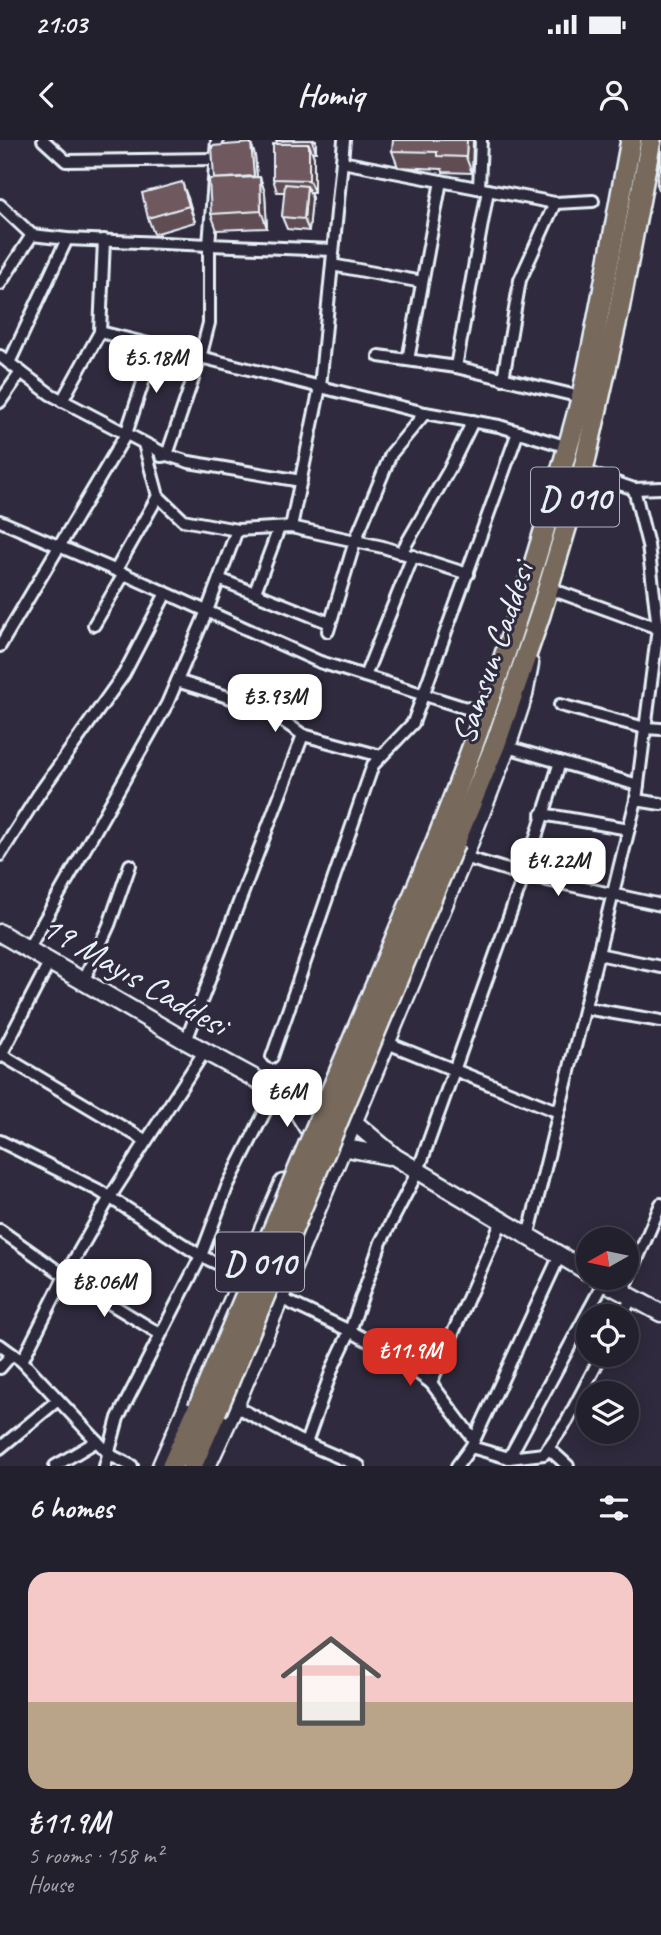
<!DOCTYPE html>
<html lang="en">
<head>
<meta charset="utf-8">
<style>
  body { margin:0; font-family:Caveat,sans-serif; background:#2b2836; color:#f1f3f6; height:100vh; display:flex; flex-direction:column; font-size:26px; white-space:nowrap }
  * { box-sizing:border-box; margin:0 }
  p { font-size:23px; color:#a3a3aa }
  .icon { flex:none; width:38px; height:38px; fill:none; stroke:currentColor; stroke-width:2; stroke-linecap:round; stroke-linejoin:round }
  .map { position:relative; height:1326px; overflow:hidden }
  .sheet { display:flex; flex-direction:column; background:#23202e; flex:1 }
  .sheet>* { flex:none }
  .needle { width:46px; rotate:261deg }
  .buttons { position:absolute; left:576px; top:1087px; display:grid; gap:14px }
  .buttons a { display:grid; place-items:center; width:63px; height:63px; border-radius:50%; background:#23202e; box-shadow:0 4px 18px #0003,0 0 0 2px #403e4a; font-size:35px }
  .price { position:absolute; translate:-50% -60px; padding:0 16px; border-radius:14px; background:#fff; color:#222; font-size:23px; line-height:46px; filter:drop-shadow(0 2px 4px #0008) }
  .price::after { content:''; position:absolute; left:50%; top:42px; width:21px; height:16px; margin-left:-10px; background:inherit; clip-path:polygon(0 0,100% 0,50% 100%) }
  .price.on { background:#d93025; color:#fff }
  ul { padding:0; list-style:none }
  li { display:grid; align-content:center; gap:14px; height:371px; padding:0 28px }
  li span { display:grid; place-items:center; height:217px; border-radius:21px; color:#555 }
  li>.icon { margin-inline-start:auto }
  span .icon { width:126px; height:126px; fill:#fffc; stroke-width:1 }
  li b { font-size:30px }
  h2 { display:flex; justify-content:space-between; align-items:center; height:84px; padding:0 28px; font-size:30px }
  .status { display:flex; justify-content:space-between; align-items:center; height:49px; padding:0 35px; background:#23202e; direction:ltr }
  .status svg { height:19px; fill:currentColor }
  header { display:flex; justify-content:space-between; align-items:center; height:91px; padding:0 28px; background:#23202e; font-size:32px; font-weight:700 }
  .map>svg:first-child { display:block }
</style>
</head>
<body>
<div class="status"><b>21:03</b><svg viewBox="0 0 49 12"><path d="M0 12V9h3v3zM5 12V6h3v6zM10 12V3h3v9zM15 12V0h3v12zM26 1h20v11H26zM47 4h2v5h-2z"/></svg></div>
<header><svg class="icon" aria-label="back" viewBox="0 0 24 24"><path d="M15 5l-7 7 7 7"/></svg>Homiq<svg class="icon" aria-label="person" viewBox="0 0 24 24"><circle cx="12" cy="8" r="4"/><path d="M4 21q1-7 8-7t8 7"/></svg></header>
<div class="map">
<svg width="661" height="1326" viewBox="0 0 661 1326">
  <rect width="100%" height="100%" fill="#2f2a3d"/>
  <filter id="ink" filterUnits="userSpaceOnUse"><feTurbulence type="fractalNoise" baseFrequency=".0143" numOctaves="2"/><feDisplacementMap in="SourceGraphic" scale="14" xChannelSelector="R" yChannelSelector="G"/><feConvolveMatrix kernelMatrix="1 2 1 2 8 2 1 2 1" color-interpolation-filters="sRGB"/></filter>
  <g filter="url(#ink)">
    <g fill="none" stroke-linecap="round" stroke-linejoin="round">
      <defs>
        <g id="street">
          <polyline points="43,0 66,21 215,19"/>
          <polyline points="342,22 555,63 593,61"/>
          <polyline points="479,48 481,0"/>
          <polyline points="0,65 32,95 67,99 333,110"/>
          <polyline points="332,125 422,142"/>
          <polyline points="0,144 32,95"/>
          <polyline points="100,192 425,273 499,286 568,307"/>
          <polyline points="0,216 50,254 167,315 200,218 209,183 209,105 217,0"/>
          <polyline points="379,216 456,227 581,257"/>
          <polyline points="408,220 441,41"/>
          <polyline points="9,223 67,99"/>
          <polyline points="456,227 488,50"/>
          <polyline points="503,239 520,140 555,63"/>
          <polyline points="62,261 100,192 104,100"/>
          <polyline points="0,262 21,232"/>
          <polyline points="144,304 158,356 183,380 237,390 291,387 383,407 468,434"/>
          <polyline points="161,316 167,315 189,322 301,341"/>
          <polyline points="583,331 634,349 661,348"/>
          <polyline points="0,381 124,434 320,522 485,574"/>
          <polyline points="291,387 320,247 344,0"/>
          <polyline points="401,413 449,330 473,281"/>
          <polyline points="116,430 158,356"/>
          <polyline points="219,439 330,483"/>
          <polyline points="548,448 658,488"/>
          <polyline points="255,452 279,388"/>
          <polyline points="94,485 124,434"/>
          <polyline points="328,491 355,401 391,314 425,273"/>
          <polyline points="0,506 126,294 155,206"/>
          <polyline points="365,536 413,416"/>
          <polyline points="177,541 266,569 303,595 381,616"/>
          <polyline points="560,565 645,588 661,589"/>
          <polyline points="507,607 638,645"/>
          <polyline points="636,660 661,664"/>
          <polyline points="542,674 629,689"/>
          <polyline points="0,715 38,655 124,534 166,453"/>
          <polyline points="464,717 524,735 661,765"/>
          <polyline points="27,811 167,564 207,471 237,390"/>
          <polyline points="598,814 661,827"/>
          <polyline points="83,842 109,785 130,725"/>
          <polyline points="585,868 661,881"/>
          <polyline points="186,901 303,595"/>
          <polyline points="385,902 559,972"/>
          <polyline points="0,914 146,1001"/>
          <polyline points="0,917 49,823"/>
          <polyline points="272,917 373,625 413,583 518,292"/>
          <polyline points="0,1001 98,1050 201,1116 242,1135"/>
          <polyline points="0,1090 65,1136 160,1194"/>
          <polyline points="528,1097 636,660 658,488 648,405 634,349"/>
          <polyline points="623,1152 661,1064"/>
          <polyline points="280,1158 350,1191 392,1214 431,1243 474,1300"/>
          <polyline points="622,1176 632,1157"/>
          <polyline points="0,1205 22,1221 110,1315 132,1326"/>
          <polyline points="22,1221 65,1136 110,1057 204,912"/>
          <polyline points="0,1228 12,1214"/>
          <polyline points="431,1243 502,1081"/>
          <polyline points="235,1266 296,1299 359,1326"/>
          <polyline points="306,1303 333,1227 350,1191 381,1102 418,1031 524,735 560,622"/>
          <polyline points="471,1307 509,1318 544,1314 567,1281 602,1214"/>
          <polyline points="0,1308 58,1260"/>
          <polyline points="548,1308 568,1326"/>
          <polyline points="509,1318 604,1142"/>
          <polyline points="55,1326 97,1301"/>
          <polyline points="105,1326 118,1278 201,1116 227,1047 276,950"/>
          <polyline points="457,1326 471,1307 560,1115"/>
        </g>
        <g id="secondary">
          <polyline points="0,793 186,901 276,950 335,966 395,1017 588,1132"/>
          <polyline points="280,954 296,969 307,987 321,999 342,1007 388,1016"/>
          <polyline points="597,1138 661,1173"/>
          <polyline points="161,1326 283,1043"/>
          <polyline points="207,1326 235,1266 464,717 507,607 524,555 530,524"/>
        </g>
        <g id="highway">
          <path d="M 438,697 C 481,588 519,479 551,367 C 561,329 573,292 582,255 C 601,170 615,85 631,0"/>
          <polyline points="455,702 496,603 540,475 583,331 618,175 651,0"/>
          <polyline points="172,1326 198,1268"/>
          <polyline points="192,1326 216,1272"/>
        </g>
      </defs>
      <use href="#street" stroke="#e8f1f8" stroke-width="16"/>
      <use href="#secondary" stroke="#e8f1f8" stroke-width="21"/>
      <use href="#highway" stroke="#e8f1f8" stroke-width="24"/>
      <use href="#street" stroke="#2f2a3d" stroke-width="10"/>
      <use href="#secondary" stroke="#2f2a3d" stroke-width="16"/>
      <use href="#highway" stroke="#77695c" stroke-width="19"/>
      <defs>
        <g id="highway-bridge">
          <polyline points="198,1268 438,697"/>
          <polyline points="216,1272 455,702"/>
        </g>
      </defs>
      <use href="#highway-bridge" stroke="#e8f1f8" stroke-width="24" stroke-linecap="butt"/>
      <use href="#highway-bridge" stroke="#77695c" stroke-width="19"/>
    </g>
    <g fill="#604d52" stroke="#e8f1f8" stroke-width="2">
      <polygon points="276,0 316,0 316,12 312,12 314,17 314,52 310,52 312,58 309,91 287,89 282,77 285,52 277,52 273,39 277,4"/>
      <polygon points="473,0 472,33 443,32 442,29 398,27 392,11"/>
      <polygon points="251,3 255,16 257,37 260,37 265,53 267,88 217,90 211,74 214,39"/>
      <polygon points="661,5 661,55 657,44"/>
      <polygon points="188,58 195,82 154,94 148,78"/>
    </g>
    <g fill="#4e3e42" stroke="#e8f1f8" stroke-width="2">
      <polygon points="312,0 316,0 316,12"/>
      <polygon points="467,0 473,0 472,33 466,17"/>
      <polygon points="251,3 255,16 258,49 254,36"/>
      <polygon points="309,4 314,17 314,52 309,40"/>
      <polygon points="260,37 265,53 267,88 261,71"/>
      <polygon points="182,42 188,58 195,82 189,66"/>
      <polygon points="307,46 312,58 309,91 304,79"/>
    </g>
    <g fill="#70595f" stroke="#e8f1f8" stroke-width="2">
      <polygon points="276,0 301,0 276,1"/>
      <polygon points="393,0 467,0 466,17 437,16 437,12 392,11"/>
      <polygon points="251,3 254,36 214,39 212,6"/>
      <polygon points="273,4 309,4 309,40 273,39"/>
      <polygon points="661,5 661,45 657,44"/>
      <polygon points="260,37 261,71 211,74 209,39"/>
      <polygon points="182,42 189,66 148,78 142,53"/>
      <polygon points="285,44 307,46 304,79 282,77"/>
    </g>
  </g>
  <g text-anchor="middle" stroke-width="6" stroke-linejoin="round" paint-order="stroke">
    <g fill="#2f2a3d" stroke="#b0b5c0" stroke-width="2">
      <rect x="531" y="327.5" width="88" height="59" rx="5"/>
      <rect x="216" y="1092.5" width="88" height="59" rx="5"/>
    </g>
    <g font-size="33" font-weight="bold" fill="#e8f1f8">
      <text x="575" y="369">D 010</text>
      <text x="260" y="1134">D 010</text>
    </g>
    <g font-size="35" fill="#e8f1f8" stroke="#2f2a3d">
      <text transform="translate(492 513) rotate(-71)" y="12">Samsun Caddesi</text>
      <text transform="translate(135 835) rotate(30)" y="12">19 Mayıs Caddesi</text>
    </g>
  </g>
</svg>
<div class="buttons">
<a><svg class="needle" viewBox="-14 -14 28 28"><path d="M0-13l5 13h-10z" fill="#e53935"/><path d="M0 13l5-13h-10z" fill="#a3a3aa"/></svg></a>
<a><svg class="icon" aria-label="locate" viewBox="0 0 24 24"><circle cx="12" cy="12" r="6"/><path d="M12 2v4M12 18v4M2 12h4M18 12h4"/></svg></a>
<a><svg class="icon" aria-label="layers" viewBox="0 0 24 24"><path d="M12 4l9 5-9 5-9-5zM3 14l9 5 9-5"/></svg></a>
</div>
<b class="price" style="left:156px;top:255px">₺5.18M</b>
<b class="price" style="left:275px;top:594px">₺3.93M</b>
<b class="price" style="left:558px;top:758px">₺4.22M</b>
<b class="price" style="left:287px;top:989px">₺6M</b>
<b class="price" style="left:104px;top:1179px">₺8.06M</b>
<b class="price on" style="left:410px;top:1248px">₺11.9M</b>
</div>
<section class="sheet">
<h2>6 homes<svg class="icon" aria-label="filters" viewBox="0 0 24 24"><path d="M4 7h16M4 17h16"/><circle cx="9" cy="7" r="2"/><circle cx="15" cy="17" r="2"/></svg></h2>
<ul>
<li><span style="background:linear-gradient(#f6c9c9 60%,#b9a48a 0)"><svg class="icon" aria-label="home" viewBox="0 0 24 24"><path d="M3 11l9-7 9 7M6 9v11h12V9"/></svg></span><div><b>₺11.9M</b><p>5 rooms · 158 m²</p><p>House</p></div></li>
</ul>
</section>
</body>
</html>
